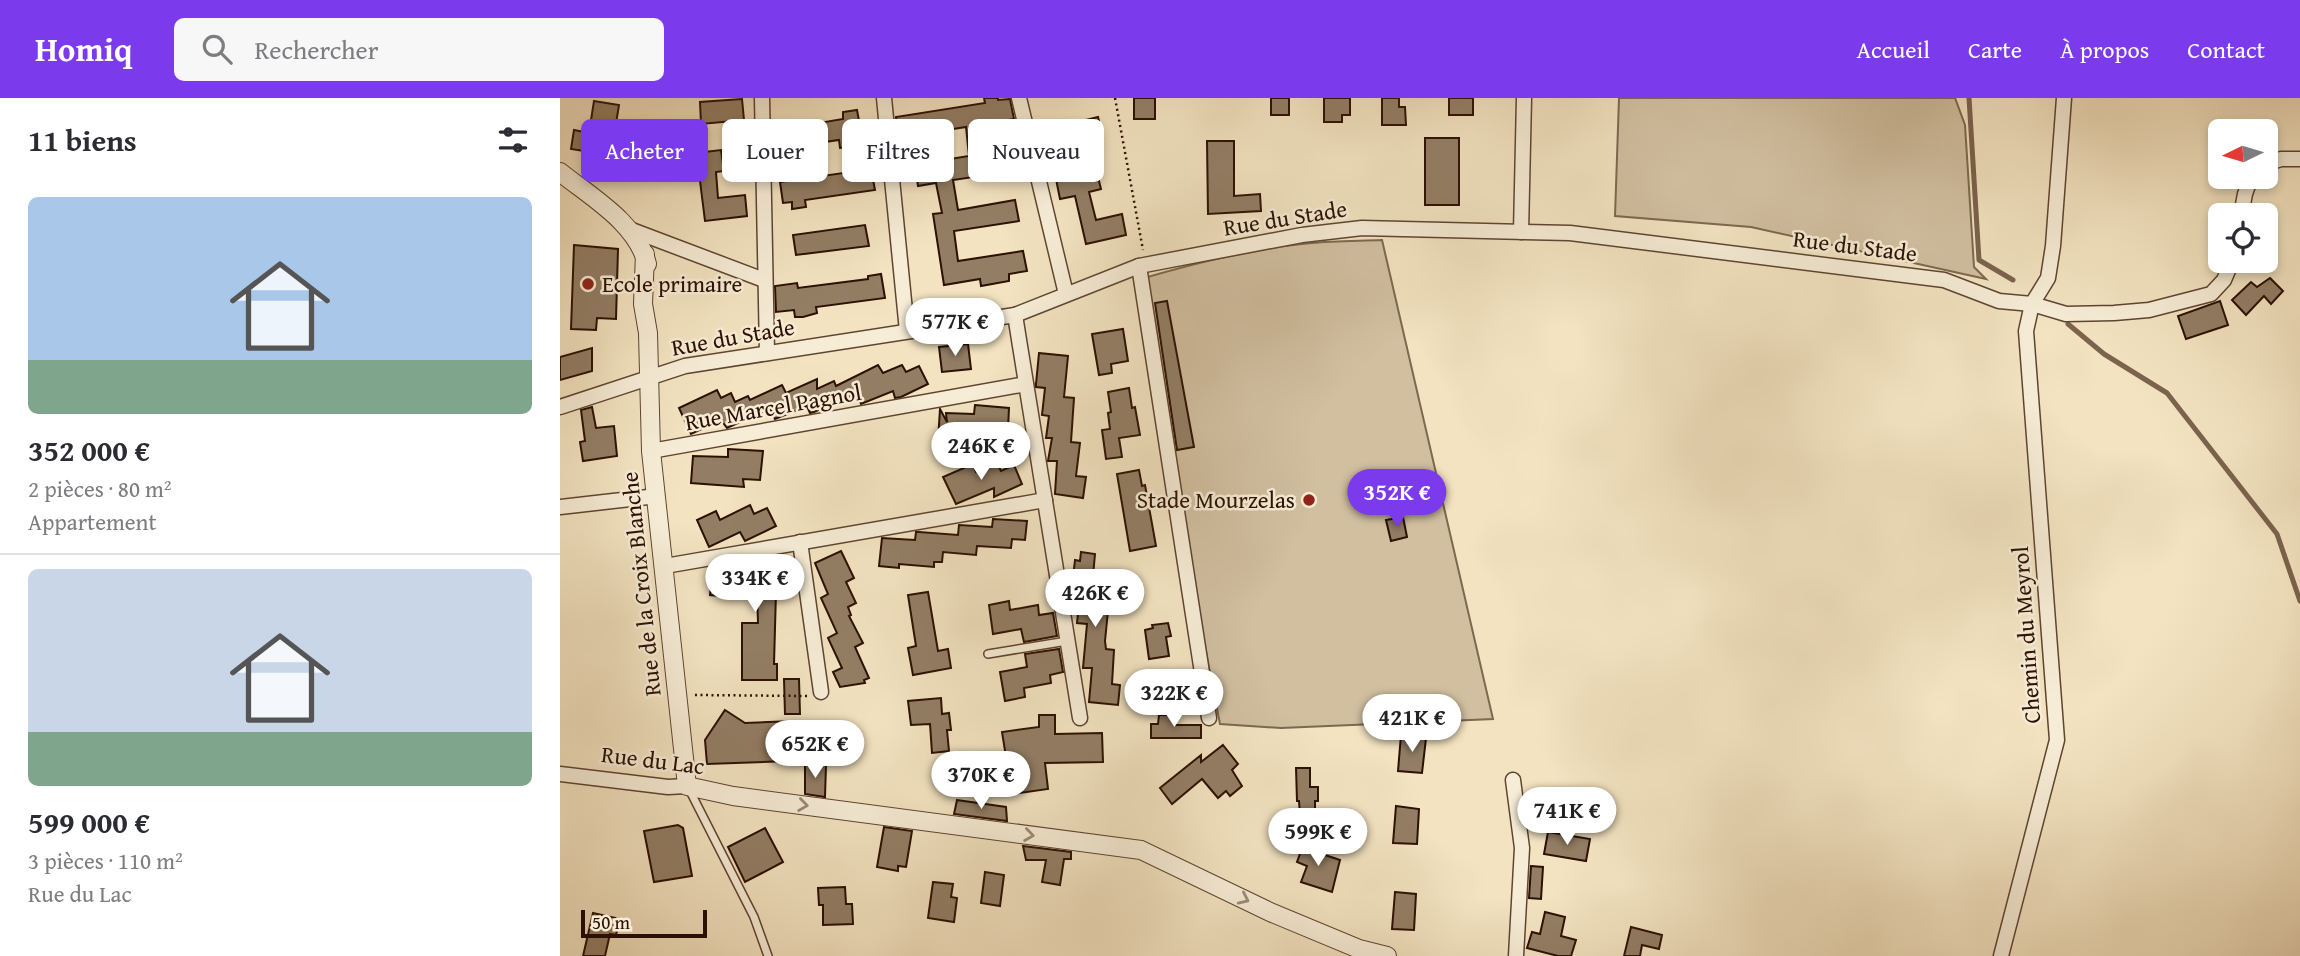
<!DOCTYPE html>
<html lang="fr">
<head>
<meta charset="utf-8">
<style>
  body { margin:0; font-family:"Gentium Book Plus",serif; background:#f7f7f7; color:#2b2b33; height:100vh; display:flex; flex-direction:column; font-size:26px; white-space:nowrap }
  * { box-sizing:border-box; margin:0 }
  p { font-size:23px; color:#7c7c81 }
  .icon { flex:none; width:38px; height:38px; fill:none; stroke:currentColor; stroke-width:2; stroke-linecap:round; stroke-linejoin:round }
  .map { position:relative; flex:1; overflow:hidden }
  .details { display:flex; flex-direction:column; background:#fff; width:560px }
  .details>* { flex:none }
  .banner { position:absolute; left:21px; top:21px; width:665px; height:63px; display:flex; gap:14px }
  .needle { width:46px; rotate:265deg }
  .tools { position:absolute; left:1648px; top:21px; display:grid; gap:14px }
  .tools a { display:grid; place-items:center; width:70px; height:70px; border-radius:10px; background:#fff; box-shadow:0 4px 10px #0003; font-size:35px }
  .scale { position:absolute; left:21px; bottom:18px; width:126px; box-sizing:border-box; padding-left:7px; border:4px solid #2c1001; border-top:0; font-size:19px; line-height:24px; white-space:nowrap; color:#2c1001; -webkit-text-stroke:5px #f7edd7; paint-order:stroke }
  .price { position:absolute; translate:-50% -60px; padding:0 16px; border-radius:24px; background:#fff; color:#222; font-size:23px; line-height:46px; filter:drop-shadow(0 2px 4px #0008) }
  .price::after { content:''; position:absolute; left:50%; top:42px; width:21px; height:16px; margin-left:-10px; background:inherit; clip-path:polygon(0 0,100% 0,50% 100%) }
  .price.active { background:#7c3aed; color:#fff }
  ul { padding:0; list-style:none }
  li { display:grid; align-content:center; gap:14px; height:371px; padding:0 28px }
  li+li { border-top:2px solid #e1e1e2 }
  li span { display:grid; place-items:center; height:217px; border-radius:10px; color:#555 }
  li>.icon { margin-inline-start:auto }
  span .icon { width:126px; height:126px; fill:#fffc; stroke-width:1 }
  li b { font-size:30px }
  h2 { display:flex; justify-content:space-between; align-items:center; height:84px; padding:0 28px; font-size:30px }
  .pill { padding:0 24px; border-radius:10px; background:#fff; box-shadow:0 4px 10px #0003; font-size:24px; line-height:63px }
  .pill.active { background:#7c3aed; color:#fff }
  header { display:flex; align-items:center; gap:42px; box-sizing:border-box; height:98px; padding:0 35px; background:#7c3aed; color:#fff }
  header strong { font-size:33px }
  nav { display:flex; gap:38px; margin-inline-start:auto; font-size:24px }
  .search { width:490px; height:63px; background:#f7f7f7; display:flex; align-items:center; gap:18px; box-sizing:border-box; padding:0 24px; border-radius:10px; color:#7c7c81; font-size:26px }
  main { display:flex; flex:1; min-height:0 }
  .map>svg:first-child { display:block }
</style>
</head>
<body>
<header>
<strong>Homiq</strong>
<div class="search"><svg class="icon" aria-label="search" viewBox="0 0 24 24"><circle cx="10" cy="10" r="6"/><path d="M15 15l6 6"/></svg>Rechercher</div>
<nav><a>Accueil</a><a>Carte</a><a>À propos</a><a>Contact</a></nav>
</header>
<main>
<section class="details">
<h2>11 biens<svg class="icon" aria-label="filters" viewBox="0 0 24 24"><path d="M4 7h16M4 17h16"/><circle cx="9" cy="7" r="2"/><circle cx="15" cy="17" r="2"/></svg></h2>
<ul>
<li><span style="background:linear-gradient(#a9c7e8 75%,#7fa58c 0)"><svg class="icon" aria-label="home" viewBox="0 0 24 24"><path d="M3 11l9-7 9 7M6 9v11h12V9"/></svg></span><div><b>352 000 €</b><p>2 pièces · 80 m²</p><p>Appartement</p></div></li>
<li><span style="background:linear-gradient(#c9d6e8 75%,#7fa58c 0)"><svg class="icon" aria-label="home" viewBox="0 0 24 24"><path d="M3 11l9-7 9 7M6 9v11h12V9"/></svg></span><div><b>599 000 €</b><p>3 pièces · 110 m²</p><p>Rue du Lac</p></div></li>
</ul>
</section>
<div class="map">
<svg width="1740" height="858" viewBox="0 0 1740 858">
  <rect width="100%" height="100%" fill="#f3e3c1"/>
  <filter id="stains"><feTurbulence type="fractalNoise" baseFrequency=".00286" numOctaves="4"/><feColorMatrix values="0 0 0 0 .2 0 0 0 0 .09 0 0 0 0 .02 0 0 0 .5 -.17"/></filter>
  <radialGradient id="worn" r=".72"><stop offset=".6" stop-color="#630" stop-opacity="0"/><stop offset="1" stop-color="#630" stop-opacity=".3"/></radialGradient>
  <g fill="#d1bfa0" stroke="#7e6850" stroke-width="2">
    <polygon points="1059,0 1395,0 1405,27 1414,169 1426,181 1191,129 1055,118"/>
    <path d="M 822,142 L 933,621 L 721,630 L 660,626 L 574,183 C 631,166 693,150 752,145 C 775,143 799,143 822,142 Z"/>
  </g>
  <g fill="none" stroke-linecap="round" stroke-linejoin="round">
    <g stroke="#7b634d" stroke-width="5">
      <polyline points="1409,0 1419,162 1453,182"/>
      <polyline points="1508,226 1544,256 1607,295 1717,436 1740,503"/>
    </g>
  </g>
  <g fill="#937e65" stroke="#2c1001" stroke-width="2">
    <polygon points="424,0 438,0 438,2 450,1 454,21 420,27 424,55 436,53 440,75 393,82 398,112 455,102 459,123 394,133 398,163 463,153 467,173 449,176 449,183 421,188 420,181 384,187 373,116 382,115 376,85 358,88 355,67 363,66 362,63 377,61 378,63 409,58 406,29 374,34 374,38 358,40 357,37 338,40 336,19 425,5"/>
    <rect x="574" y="0" width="21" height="21"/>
    <rect x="711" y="0" width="18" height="17"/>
    <polygon points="764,0 790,0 790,17 782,17 782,24 764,24"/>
    <polygon points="822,0 839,0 839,9 845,9 846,27 822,27"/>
    <rect x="889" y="0" width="24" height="17"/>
    <polygon points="182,1 184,22 141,26 140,4"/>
    <polygon points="34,3 59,7 52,50 38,48 37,55 11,51 14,32 29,35"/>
    <polygon points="297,12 302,39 294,40 295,48 280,50 279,42 229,49 229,47 213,48 212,33 283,21 283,14"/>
    <polygon points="538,19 543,40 503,49 498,29"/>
    <rect x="865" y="40" width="34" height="67"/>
    <polygon points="647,43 674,43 674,98 700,96 701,113 648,116"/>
    <polygon points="161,52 164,73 156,74 158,100 185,97 187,118 145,123 139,75 121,77 119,57"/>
    <polygon points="311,71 315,92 245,102 246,109 232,111 232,104 223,105 220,84"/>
    <polygon points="536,71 541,91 529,94 536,122 562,116 566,137 526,146 515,98 500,101 496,81"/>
    <polygon points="305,127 309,148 236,157 233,137"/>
    <polygon points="14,147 58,151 56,221 37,220 36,232 11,231"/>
    <polygon points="321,176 325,200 256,209 257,215 243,219 235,219 234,212 216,214 215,188 237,185 238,190 308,181 308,178"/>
    <polygon points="1710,180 1723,193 1711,206 1704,198 1686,217 1672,202 1691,184 1697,189"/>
    <polygon points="607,203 634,349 617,352 595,205"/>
    <polygon points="1660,203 1668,227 1626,241 1618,218"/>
    <polygon points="563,231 568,263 551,266 552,275 539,277 532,236"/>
    <polygon points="408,246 411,271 382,274 379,249"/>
    <polygon points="32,250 32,273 0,282 0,259"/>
    <polygon points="479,255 508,258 504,299 514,300 511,344 520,345 516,378 526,379 523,400 495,396 497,363 488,363 492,340 486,340 489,318 482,317 485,290 476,289 476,286"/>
    <polygon points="318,267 323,275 342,267 346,274 359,268 368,286 341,299 335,300 333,293 301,306 297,295 254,314 250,315 247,308 215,321 210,310 167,330 161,322 131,336 119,310 157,292 161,300 171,295 175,304 188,298 190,302 222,287 226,295 257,281 257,291 274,283 276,288"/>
    <polygon points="569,290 572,310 575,309 580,337 559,340 562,359 546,361 542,332 550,331 548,315 551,314 548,294"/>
    <polygon points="415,307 449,310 448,331 433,330 432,338 392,335 397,345 378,343 380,311 387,324 386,315 414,316"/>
    <polygon points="32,309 36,330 54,328 57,358 23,363 20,344 25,343 21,312"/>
    <polygon points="168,351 203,353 200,382 183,381 184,389 131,385 133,358 168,359"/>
    <polygon points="437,365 441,373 454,367 462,386 434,399 434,390 396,406 383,379 413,366 416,374"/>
    <polygon points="579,372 582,388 585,387 596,448 570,453 557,376"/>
    <polygon points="190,407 194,416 207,410 216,428 185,443 180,434 149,449 137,422 156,413 160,422"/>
    <polygon points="843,419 847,439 831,443 826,422"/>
    <polygon points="433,421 467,423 465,442 452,441 451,450 417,448 416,457 383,454 382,464 374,464 374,469 339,466 339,470 319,468 322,440 355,442 356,434 359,434 398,437 399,427 432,429"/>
    <polygon points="281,453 294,480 286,484 296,505 288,509 291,517 289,518 303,545 295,549 309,580 304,582 305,585 280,589 273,574 282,570 268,540 277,535 261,500 268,496 255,465"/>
    <polygon points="521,454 535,456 533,478 551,482 545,543 546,551 554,552 552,586 560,587 558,607 529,604 532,570 523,570 527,526 517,525 520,498 511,497 515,462 520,463"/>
    <polygon points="193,462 222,465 219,494 216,494 214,566 217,566 217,582 182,582 182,525 198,525 197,492 171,490 170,499 150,497 152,470 187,471 187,464"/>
    <polygon points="368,494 378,553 388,551 391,570 353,577 348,550 356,548 348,497"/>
    <polygon points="449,503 450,512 478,507 479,517 493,515 497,538 464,544 461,531 433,536 429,507"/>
    <polygon points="608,525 611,538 606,539 609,558 589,561 585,532 593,530 592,527"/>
    <polygon points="499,551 503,574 490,577 491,585 464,590 465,599 445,603 440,574 467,569 465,556"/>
    <polygon points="224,581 239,581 240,616 225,616"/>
    <polygon points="381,600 382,616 389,615 391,632 387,632 389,653 372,655 370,626 351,627 348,603"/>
    <polygon points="165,612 185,625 233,623 235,649 256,649 257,662 147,666 145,642"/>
    <polygon points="479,617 495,617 495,636 542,635 543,664 485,665 488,691 452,696 442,634 479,629"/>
    <polygon points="599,617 615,617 615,627 641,627 641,640 591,640 591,626 598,626"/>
    <polygon points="841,637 866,640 862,675 838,673"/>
    <polygon points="663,647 678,666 672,672 682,688 670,698 666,693 658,700 642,681 612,706 600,690 641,657 641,664"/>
    <polygon points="245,666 266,667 265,699 245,696"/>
    <polygon points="736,670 750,670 750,689 758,689 758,703 755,703 755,718 740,718 739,703 737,703"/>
    <polygon points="397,702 446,709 447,723 394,716"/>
    <polygon points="836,708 859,711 857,746 833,745"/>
    <polygon points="118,727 123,730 132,778 94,784 84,733"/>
    <polygon points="324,729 352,733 346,769 338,768 338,773 317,769"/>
    <polygon points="205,730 223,764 185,784 168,749"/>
    <polygon points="988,734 1030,741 1026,763 984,756"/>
    <polygon points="744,745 763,752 762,756 780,762 772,794 741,784 747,768 737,764"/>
    <polygon points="463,748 511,754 511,761 504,761 500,787 482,784 486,762 466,762"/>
    <polygon points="971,768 983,769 981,801 969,800"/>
    <polygon points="425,774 444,777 440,808 421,805"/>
    <polygon points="373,784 393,786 391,799 397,800 394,824 368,820"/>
    <polygon points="285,789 286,806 292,806 293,826 263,827 263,807 259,807 258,790"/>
    <polygon points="835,794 856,796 854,832 832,831"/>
    <polygon points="985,814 1005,819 1001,838 1016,842 1011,858 998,858 967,850 972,834 980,836"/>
    <polygon points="33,815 60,821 56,837 50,836 45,858 23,858"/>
    <polygon points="1071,829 1102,837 1099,851 1082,847 1080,858 1064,858"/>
  </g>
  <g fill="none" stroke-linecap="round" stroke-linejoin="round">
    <defs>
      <g id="service">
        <polyline points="428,556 507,543"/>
        <polyline points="129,691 194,819 208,858"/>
      </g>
      <g id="minor">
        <polyline points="202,0 207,255"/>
        <polyline points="324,0 347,233"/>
        <polyline points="459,0 506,196"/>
        <polyline points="1706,66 1721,61 1740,61"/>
        <polyline points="1681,117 1685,96 1691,79"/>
        <polyline points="69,131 204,182"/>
        <polyline points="961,134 964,0"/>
        <polyline points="579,168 649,620"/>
        <polyline points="455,217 520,620"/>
        <polyline points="0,309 125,268 455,217 579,168 742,137 802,130 1010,135 1384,182 1439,203 1472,206 1506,216 1554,215 1589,212 1651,196 1664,182 1672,163"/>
        <polyline points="91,353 466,286"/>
        <polyline points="0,409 97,398"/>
        <polyline points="240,444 261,594"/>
        <polyline points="105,468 485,402"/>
        <polyline points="0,676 108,689 127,688"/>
        <polyline points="953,682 962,750 956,858"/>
        <polyline points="1441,858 1497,642 1466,233 1472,206 1488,180 1493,148 1504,0"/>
      </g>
      <g id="tertiary">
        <path d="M 0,74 C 31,99 77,125 87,166"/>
        <polyline points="85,156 83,206 88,235 91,353 127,688 173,698 581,752 710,814 799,851 827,858"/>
      </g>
    </defs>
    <use href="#service" stroke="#5e4531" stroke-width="10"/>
    <use href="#minor" stroke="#5e4531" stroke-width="17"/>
    <use href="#tertiary" stroke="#5e4531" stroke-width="20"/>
    <g stroke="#2c1001" stroke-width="2.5" stroke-dasharray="2 3.5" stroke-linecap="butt">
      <polyline points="555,0 583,152"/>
      <polyline points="135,597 248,598"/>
    </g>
    <use href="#service" stroke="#f7edd7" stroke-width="7"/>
    <use href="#minor" stroke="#f7edd7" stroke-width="14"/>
    <use href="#tertiary" stroke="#f7edd7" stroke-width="18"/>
  </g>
  <defs><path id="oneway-chevron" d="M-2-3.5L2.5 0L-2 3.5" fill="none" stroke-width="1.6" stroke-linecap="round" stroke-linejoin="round" transform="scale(1.75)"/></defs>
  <g stroke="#9c8a77">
    <use href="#oneway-chevron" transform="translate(243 707) rotate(8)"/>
    <use href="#oneway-chevron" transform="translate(469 737) rotate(8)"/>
    <use href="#oneway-chevron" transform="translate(684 801) rotate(25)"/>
  </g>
  <g fill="#8f2418" stroke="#f7edd7" stroke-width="2.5">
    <circle cx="28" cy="186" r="7"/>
    <circle cx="749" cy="402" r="7"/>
  </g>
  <g text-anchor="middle" stroke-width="5" stroke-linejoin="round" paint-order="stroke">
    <g font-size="23" fill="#2c1001" stroke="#f7edd7">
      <text transform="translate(725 120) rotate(-9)" y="8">Rue du Stade</text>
      <text transform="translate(1295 148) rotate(7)" y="8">Rue du Stade</text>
      <text transform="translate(173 239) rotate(-10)" y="8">Rue du Stade</text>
      <text transform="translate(213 309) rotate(-10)" y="8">Rue Marcel Pagnol</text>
      <text transform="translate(81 486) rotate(-96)" y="8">Rue de la Croix Blanche</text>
      <text transform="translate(1466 537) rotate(-94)" y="8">Chemin du Meyrol</text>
      <text transform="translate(93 662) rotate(7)" y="8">Rue du Lac</text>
    </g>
    <g font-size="23" fill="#2c1001" stroke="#f7edd7" text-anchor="start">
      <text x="42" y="194">Ecole primaire</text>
      <text x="735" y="410" text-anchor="end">Stade Mourzelas</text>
    </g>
  </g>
  <rect width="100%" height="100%" filter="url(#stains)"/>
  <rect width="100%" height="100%" fill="url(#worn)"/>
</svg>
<div class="tools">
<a><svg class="needle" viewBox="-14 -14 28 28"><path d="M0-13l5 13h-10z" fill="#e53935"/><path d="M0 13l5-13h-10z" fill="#7c7c81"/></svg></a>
<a><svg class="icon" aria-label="locate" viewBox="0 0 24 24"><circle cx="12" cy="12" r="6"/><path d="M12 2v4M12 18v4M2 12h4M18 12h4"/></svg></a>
</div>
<div class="scale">50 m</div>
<b class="price" style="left:395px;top:260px">577K €</b>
<b class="price" style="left:421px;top:384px">246K €</b>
<b class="price active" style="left:837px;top:431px">352K €</b>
<b class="price" style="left:195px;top:516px">334K €</b>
<b class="price" style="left:535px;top:531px">426K €</b>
<b class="price" style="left:614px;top:631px">322K €</b>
<b class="price" style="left:852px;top:656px">421K €</b>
<b class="price" style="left:255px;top:682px">652K €</b>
<b class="price" style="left:421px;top:713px">370K €</b>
<b class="price" style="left:1007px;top:749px">741K €</b>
<b class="price" style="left:758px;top:770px">599K €</b>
<div class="banner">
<a class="pill active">Acheter</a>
<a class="pill">Louer</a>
<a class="pill">Filtres</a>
<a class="pill">Nouveau</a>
</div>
</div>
</main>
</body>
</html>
